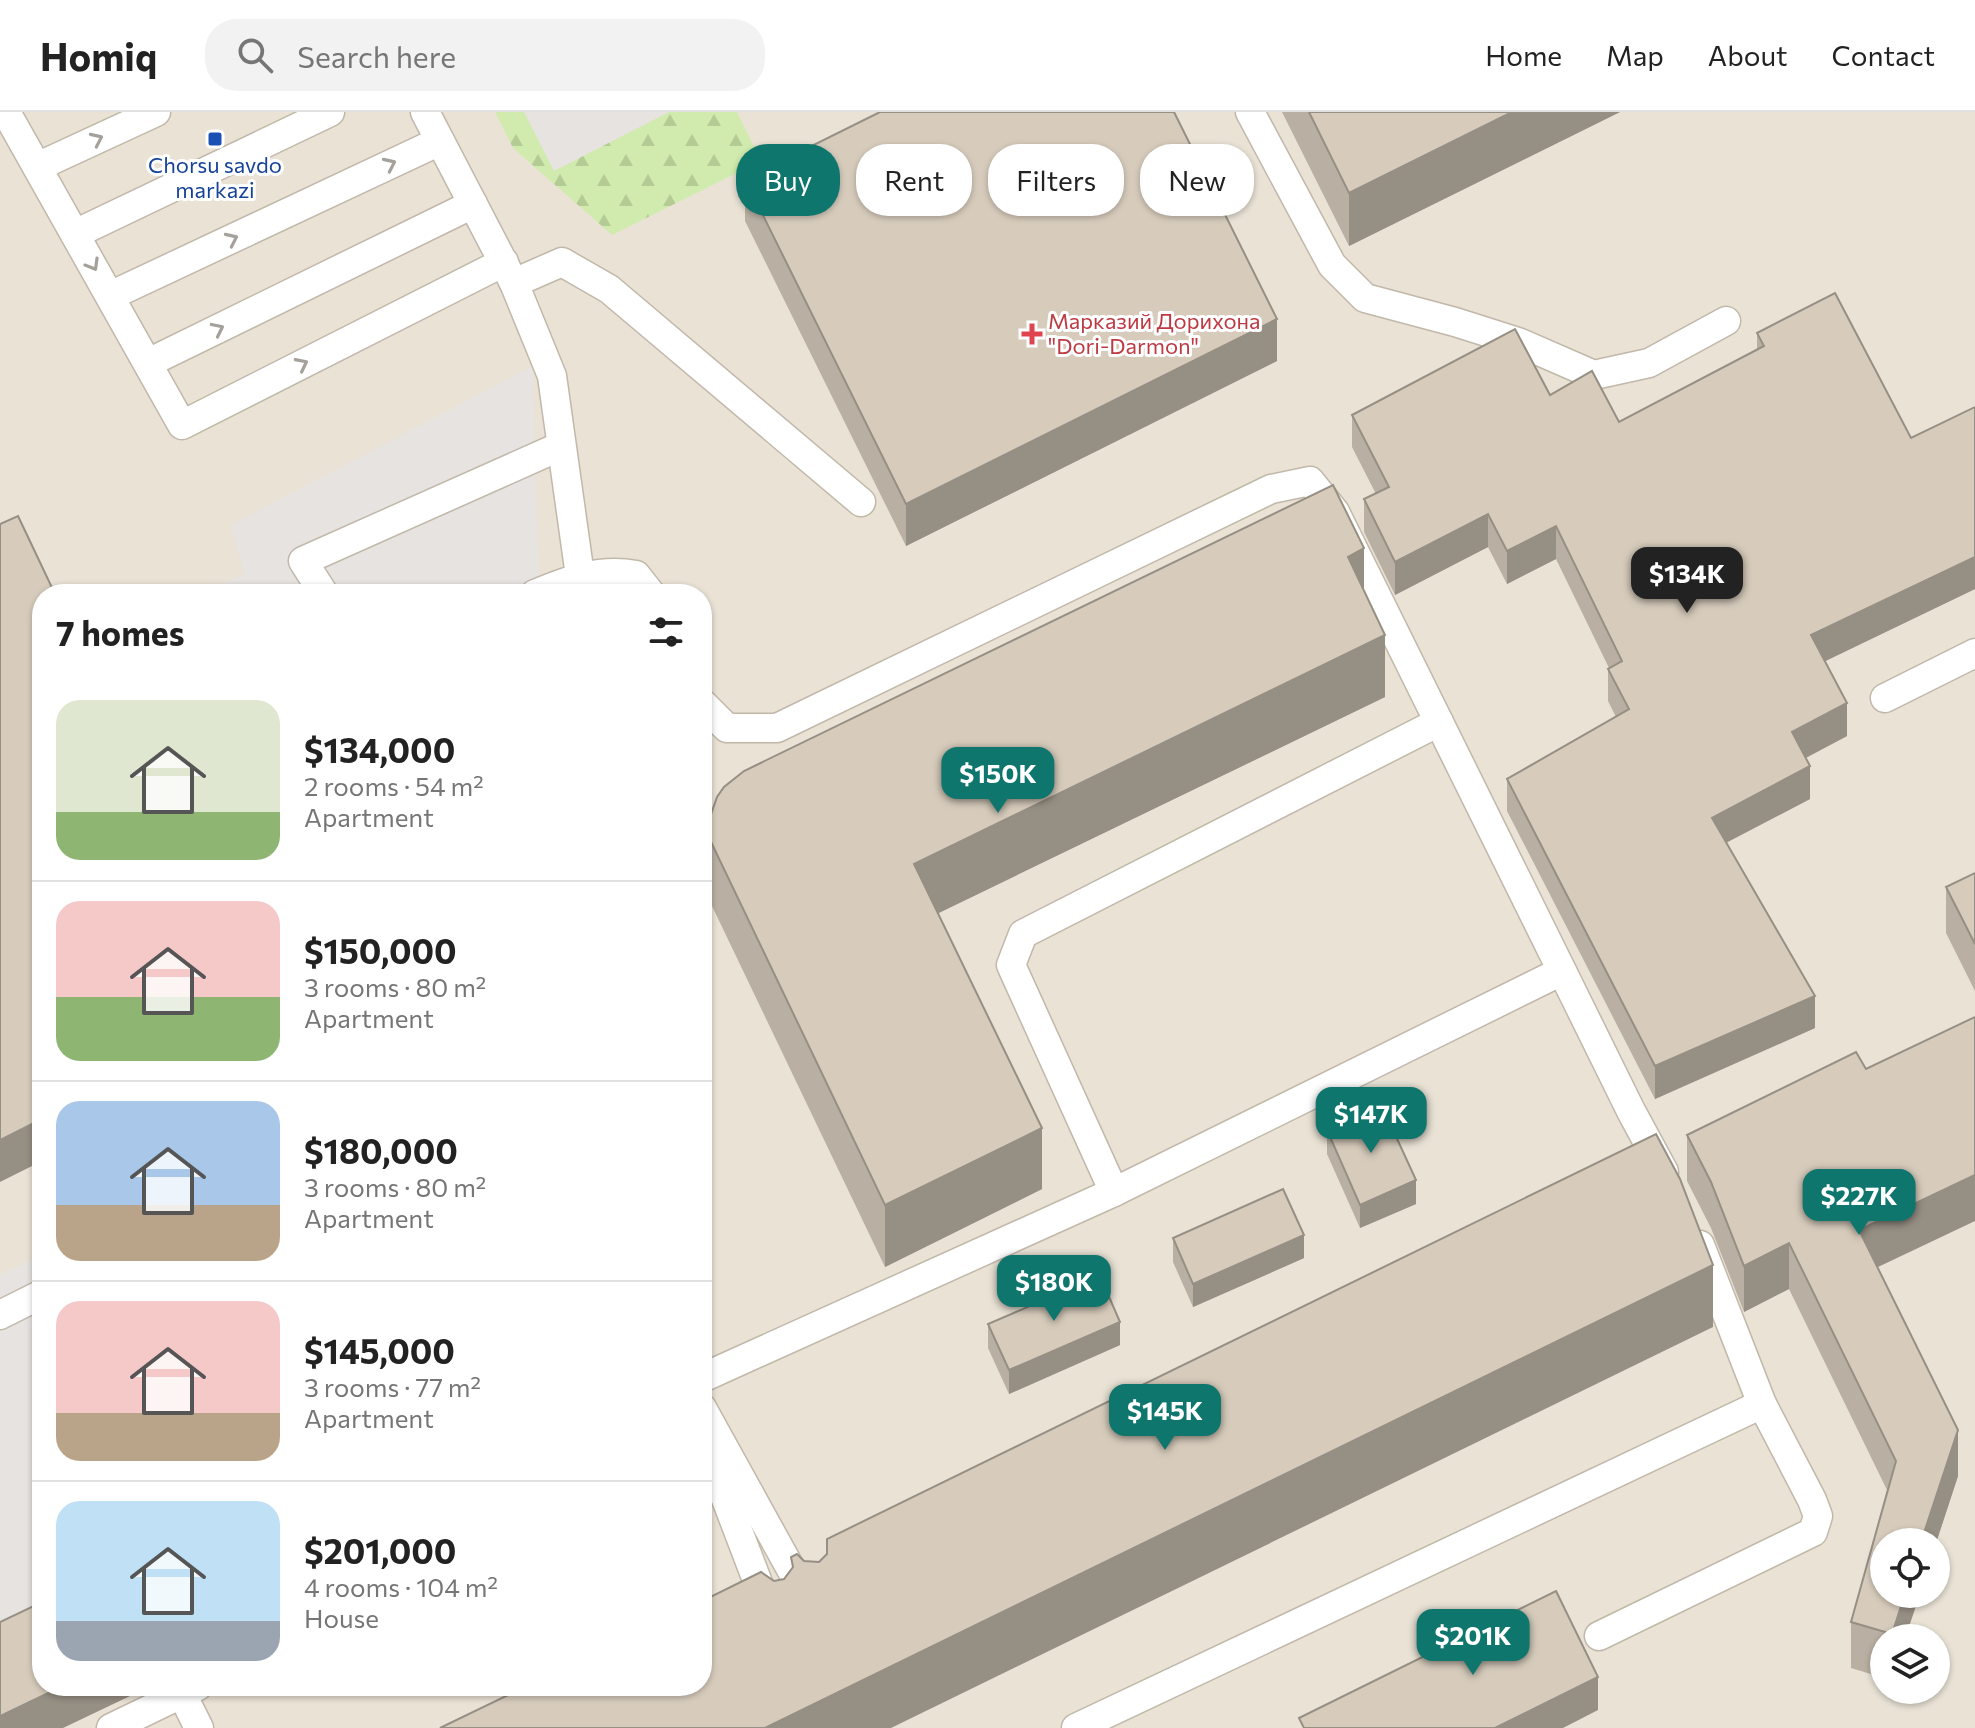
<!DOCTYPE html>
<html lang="en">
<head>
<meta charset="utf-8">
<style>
  body { margin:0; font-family:Commissioner,sans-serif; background:#f2f2f2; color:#222; height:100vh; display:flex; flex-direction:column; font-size:30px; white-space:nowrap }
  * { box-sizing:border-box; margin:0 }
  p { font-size:26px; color:#767676 }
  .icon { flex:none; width:44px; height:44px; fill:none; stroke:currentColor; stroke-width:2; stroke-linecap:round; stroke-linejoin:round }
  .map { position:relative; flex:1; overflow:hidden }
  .details { position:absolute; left:32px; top:472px; width:680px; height:1112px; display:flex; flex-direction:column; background:#fff; border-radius:32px; box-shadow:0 2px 6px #0004 }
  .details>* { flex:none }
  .banner { position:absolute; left:736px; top:32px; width:760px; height:72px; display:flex; gap:16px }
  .controls { position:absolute; left:1870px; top:1416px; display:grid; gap:16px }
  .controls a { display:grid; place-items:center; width:80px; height:80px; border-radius:50%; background:#fff; box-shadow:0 2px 6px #0004; font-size:40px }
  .price { position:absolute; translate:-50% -68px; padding:0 18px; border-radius:16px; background:#0f766e; color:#fff; font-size:26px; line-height:52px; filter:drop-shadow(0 2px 4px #0008) }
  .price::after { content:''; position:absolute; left:50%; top:48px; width:24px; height:18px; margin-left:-12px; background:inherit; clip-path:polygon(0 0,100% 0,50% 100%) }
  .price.current { background:#222; color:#fff }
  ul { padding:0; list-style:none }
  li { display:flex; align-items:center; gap:24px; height:200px; padding:0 24px }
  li+li { border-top:2px solid #e0e0e0 }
  li span { display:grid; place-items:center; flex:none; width:224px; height:160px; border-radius:24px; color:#555 }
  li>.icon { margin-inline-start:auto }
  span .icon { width:96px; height:96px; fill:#fffc; stroke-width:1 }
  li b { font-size:34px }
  h2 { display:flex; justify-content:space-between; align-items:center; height:96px; padding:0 24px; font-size:34px }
  .chip { padding:0 28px; border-radius:32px; background:#fff; box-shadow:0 2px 6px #0004; font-size:28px; line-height:72px }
  .chip.current { background:#0f766e; color:#fff }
  header { display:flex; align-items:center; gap:48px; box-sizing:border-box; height:112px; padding:0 40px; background:#fff; border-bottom:2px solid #e0e0e0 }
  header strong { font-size:38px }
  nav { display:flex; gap:44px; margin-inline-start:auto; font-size:28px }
  .search { width:560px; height:72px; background:#f2f2f2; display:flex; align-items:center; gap:20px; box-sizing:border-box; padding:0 28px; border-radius:32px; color:#767676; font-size:30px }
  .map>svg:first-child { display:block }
</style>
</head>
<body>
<header>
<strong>Homiq</strong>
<div class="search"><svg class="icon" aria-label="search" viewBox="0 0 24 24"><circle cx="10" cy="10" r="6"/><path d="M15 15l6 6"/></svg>Search here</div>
<nav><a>Home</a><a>Map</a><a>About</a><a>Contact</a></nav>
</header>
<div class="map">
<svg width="1975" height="1616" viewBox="0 0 1975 1616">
  <defs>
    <pattern id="forest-firs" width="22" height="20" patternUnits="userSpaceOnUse" patternTransform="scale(2)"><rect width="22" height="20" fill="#d1ebae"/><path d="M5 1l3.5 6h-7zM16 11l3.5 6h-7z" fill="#b5cb96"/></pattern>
  </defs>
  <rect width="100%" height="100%" fill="#f5f0e8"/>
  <path fill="#e9e2d5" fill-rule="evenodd" d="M 0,0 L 1975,0 L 1975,1616 L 0,1616 ZM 42,482 L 702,482 L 702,1574 L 42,1574 ZM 1884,1430 L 1936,1430 L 1936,1482 L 1884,1482 ZM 1884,1526 L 1936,1526 L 1936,1578 L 1884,1578 Z"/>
  <polygon fill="url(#forest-firs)" points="495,0 737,0 761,49 612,123 513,36"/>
  <g fill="#e6e3e0">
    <polygon points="524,0 669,0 554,59"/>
    <polygon points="533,254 539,482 218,482 215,475 244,462 231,413"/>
    <polygon points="42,1143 42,1508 0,1529 0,1163"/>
  </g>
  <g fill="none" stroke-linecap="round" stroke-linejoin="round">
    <defs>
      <g id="service">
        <polyline points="6,0 182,313 504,150"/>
        <polyline points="425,0 514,171 552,264 580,464 577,482"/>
        <polyline points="1250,0 1332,153 1365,186 1455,210 1518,230 1594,263 1649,251 1726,209"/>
        <polyline points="37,55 156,0"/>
        <polyline points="75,122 330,0"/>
        <polyline points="514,171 562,150 609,177 861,390"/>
        <polyline points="110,184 440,29"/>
        <polyline points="148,251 473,92"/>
        <polyline points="324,482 303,449 561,334"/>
        <path d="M 535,482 C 569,468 599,456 636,463 L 651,482"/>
        <polyline points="1885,586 1975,541"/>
        <polyline points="702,591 727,616 777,616 1271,377 1310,369 1335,400 1562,859"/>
        <polyline points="1439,610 1023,822 1011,853 1114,1080 1562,859 1631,999 1664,1060"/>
        <polyline points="1700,1133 1762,1292"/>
        <polyline points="0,1203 42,1182"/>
        <polyline points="702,1266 1114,1080"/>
        <polyline points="702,1296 808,1488"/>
        <polyline points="703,1327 768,1497"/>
        <polyline points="182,1582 199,1616"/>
        <polyline points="111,1616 198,1574"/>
        <polyline points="1076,1616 1762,1292 1812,1388 1818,1404 1813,1420 1599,1524"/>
      </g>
    </defs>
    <use href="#service" stroke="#c1b8aa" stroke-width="31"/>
    <use href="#service" stroke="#fff" stroke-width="28"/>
  </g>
  <g fill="#b9afa2">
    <polygon points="1282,0 1620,0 1349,134"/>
    <polygon points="745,67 1277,249 906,434 745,109"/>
    <polygon points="1757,221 1911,326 1975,295 1975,477 1825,549 1847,624 1806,646 1810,687 1726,731 1815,916 1655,987 1507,699 1507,667 1616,605 1608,589 1608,557 1609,556 1556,447 1507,472 1488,435 1395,483 1364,420 1364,387 1376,382 1352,335 1352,303 1550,283 1619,310 1757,238"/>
    <polygon points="1364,480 1385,585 938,801 1042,1077 885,1155 712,794 708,782 708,721"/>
    <polygon points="1975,761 1975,879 1946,821 1946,775"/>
    <polygon points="1866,957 1877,1156 1958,1364 1936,1431 1936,1430 1884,1482 1920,1482 1905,1526 1884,1526 1884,1566 1851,1556 1851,1510 1887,1378 1789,1177 1744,1200 1711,1116 1687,1069 1687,1023"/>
    <polygon points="1327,1018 1416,1092 1360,1116 1327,1042"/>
    <polygon points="1173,1126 1304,1146 1193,1195 1173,1150"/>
    <polygon points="988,1212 1120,1233 1009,1282 988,1236"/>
  </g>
  <g fill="#968f84">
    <polygon points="1512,0 1620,0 1349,134 1349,81"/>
    <polygon points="1277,207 1277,249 906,434 906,392"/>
    <polygon points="1488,402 1488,435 1395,483 1395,450"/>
    <polygon points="1556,414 1556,447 1507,472 1507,439"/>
    <polygon points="1364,436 1364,498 1348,445"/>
    <polygon points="1975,445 1975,477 1811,556 1811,523"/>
    <polygon points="1385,523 1385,585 914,813 914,752"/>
    <polygon points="1847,591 1847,624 1792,653 1792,620"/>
    <polygon points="1810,654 1810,687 1712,738 1712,706"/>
    <polygon points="1815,884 1815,916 1655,987 1655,954"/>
    <polygon points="42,1007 42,1049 0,1070 0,1028"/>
    <polygon points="1042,1016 1042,1077 885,1155 885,1093"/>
    <polygon points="1975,1063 1975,1109 1859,1164 1859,1118"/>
    <polygon points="1416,1068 1416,1092 1360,1116 1360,1093"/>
    <polygon points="1304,1123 1304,1146 1193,1195 1193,1172"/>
    <polygon points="1789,1131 1789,1177 1744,1200 1744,1154"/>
    <polygon points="1713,1153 1713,1215 891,1616 765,1616"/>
    <polygon points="1120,1210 1120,1233 1009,1282 1009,1258"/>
    <polygon points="1958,1318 1958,1364 1936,1431 1936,1430 1921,1430"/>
    <polygon points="1905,1482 1920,1482 1905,1526 1892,1526 1892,1522"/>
    <polygon points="1598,1565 1598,1598 1563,1616 1495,1616"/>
    <polygon points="63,1574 151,1574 63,1616 0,1616 0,1604"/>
  </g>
  <g fill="#d7ccbc" stroke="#968f84" stroke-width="2">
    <polygon points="880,0 1174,0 1277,207 906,392 745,67"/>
    <polygon points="1309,0 1512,0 1349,81"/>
    <polygon points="1835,181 1911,326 1975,295 1975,445 1811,523 1847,591 1792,620 1810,654 1712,706 1815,884 1655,954 1507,667 1629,597 1608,557 1622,549 1556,414 1507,439 1488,402 1395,450 1364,387 1389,375 1352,303 1515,217 1550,283 1592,259 1619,310 1764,234 1757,221"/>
    <polygon points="1333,373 1364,436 1348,445 1385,523 914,752 1042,1016 885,1093 712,732 708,721 709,708 717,685 724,675 744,659"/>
    <polygon points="18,404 55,482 42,482 42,1007 0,1028 0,412"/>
    <polygon points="1975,761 1975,832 1946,775"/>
    <polygon points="1975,905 1975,1063 1859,1118 1958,1318 1921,1430 1884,1430 1884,1482 1905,1482 1892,1522 1851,1510 1896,1349 1789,1131 1744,1154 1711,1070 1687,1023 1856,940 1866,957"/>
    <polygon points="1382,994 1416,1068 1360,1093 1327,1018"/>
    <polygon points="1656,1022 1680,1067 1713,1153 765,1616 440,1616 527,1574 702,1574 702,1489 761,1460 774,1469 784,1467 793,1455 791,1445 797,1442 804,1449 819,1450 827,1442 827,1427"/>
    <polygon points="1283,1077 1304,1123 1193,1172 1173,1126"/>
    <polygon points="1100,1164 1120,1210 1009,1258 988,1212"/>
    <polygon points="1556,1479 1598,1565 1495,1616 1304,1616 1299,1606"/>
    <polygon points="42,1490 42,1574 63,1574 0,1604 0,1510"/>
  </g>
  <defs><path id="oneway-chevron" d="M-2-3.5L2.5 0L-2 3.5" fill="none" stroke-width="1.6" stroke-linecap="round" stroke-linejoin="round" transform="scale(2)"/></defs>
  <g stroke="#a4a09a">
    <use href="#oneway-chevron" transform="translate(97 27) rotate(-25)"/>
    <use href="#oneway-chevron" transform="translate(390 52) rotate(-25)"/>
    <use href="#oneway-chevron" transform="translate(232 127) rotate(-25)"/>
    <use href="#oneway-chevron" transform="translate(93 153) rotate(60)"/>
    <use href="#oneway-chevron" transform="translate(218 217) rotate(-26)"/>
    <use href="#oneway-chevron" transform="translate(302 252) rotate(-27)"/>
  </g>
  <rect fill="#1a4fb4" stroke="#fff" stroke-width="3" x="207" y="19" width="16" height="16" rx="4"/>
  <path fill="#e0444e" stroke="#fff" stroke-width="3" d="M1028 210h8v8h8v8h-8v8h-8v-8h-8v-8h8z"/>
  <g text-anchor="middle" stroke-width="6" stroke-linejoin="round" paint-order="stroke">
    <g font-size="22" fill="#164399" stroke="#fff">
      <text x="215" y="61">Chorsu savdo<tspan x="215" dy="25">markazi</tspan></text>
    </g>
    <g font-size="22" fill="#be3a42" stroke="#fff" text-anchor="start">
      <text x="1048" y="217">Марказий Дорихона<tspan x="1048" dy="25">"Dori-Darmon"</tspan></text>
    </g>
  </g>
</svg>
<div class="controls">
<a><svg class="icon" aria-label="locate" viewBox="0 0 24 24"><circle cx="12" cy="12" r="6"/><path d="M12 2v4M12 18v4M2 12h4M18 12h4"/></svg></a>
<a><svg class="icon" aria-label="layers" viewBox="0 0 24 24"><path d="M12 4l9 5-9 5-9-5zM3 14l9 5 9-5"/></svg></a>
</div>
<b class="price current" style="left:1687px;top:503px">$134K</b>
<b class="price" style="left:998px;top:703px">$150K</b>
<b class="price" style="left:1371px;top:1043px">$147K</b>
<b class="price" style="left:1859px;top:1125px">$227K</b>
<b class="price" style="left:1054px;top:1211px">$180K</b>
<b class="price" style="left:1165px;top:1340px">$145K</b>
<b class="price" style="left:1473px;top:1565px">$201K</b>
<div class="banner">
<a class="chip current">Buy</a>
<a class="chip">Rent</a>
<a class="chip">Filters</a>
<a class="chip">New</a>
</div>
<section class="details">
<h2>7 homes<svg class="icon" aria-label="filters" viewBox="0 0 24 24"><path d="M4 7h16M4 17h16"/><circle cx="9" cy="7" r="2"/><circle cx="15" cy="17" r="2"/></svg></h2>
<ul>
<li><span style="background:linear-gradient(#dfe7d0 70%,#8fb573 0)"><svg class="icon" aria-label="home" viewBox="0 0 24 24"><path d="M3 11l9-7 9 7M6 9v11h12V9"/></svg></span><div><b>$134,000</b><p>2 rooms · 54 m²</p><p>Apartment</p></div></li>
<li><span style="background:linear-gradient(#f6c9c9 60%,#8fb573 0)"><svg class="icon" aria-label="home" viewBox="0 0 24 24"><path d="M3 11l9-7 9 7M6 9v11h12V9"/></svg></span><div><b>$150,000</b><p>3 rooms · 80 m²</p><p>Apartment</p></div></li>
<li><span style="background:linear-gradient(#a9c7e8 65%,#b9a48a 0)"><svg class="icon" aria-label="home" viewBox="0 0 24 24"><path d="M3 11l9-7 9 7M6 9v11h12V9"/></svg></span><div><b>$180,000</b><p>3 rooms · 80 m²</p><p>Apartment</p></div></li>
<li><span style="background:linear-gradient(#f6c9c9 70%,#b9a48a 0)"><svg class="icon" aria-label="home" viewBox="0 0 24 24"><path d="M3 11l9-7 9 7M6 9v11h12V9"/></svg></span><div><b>$145,000</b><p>3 rooms · 77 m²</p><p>Apartment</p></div></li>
<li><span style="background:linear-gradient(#bfe0f5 75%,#9aa5b1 0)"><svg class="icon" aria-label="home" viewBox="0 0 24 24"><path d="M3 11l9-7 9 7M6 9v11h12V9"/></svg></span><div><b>$201,000</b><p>4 rooms · 104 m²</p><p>House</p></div></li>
</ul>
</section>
</div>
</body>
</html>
